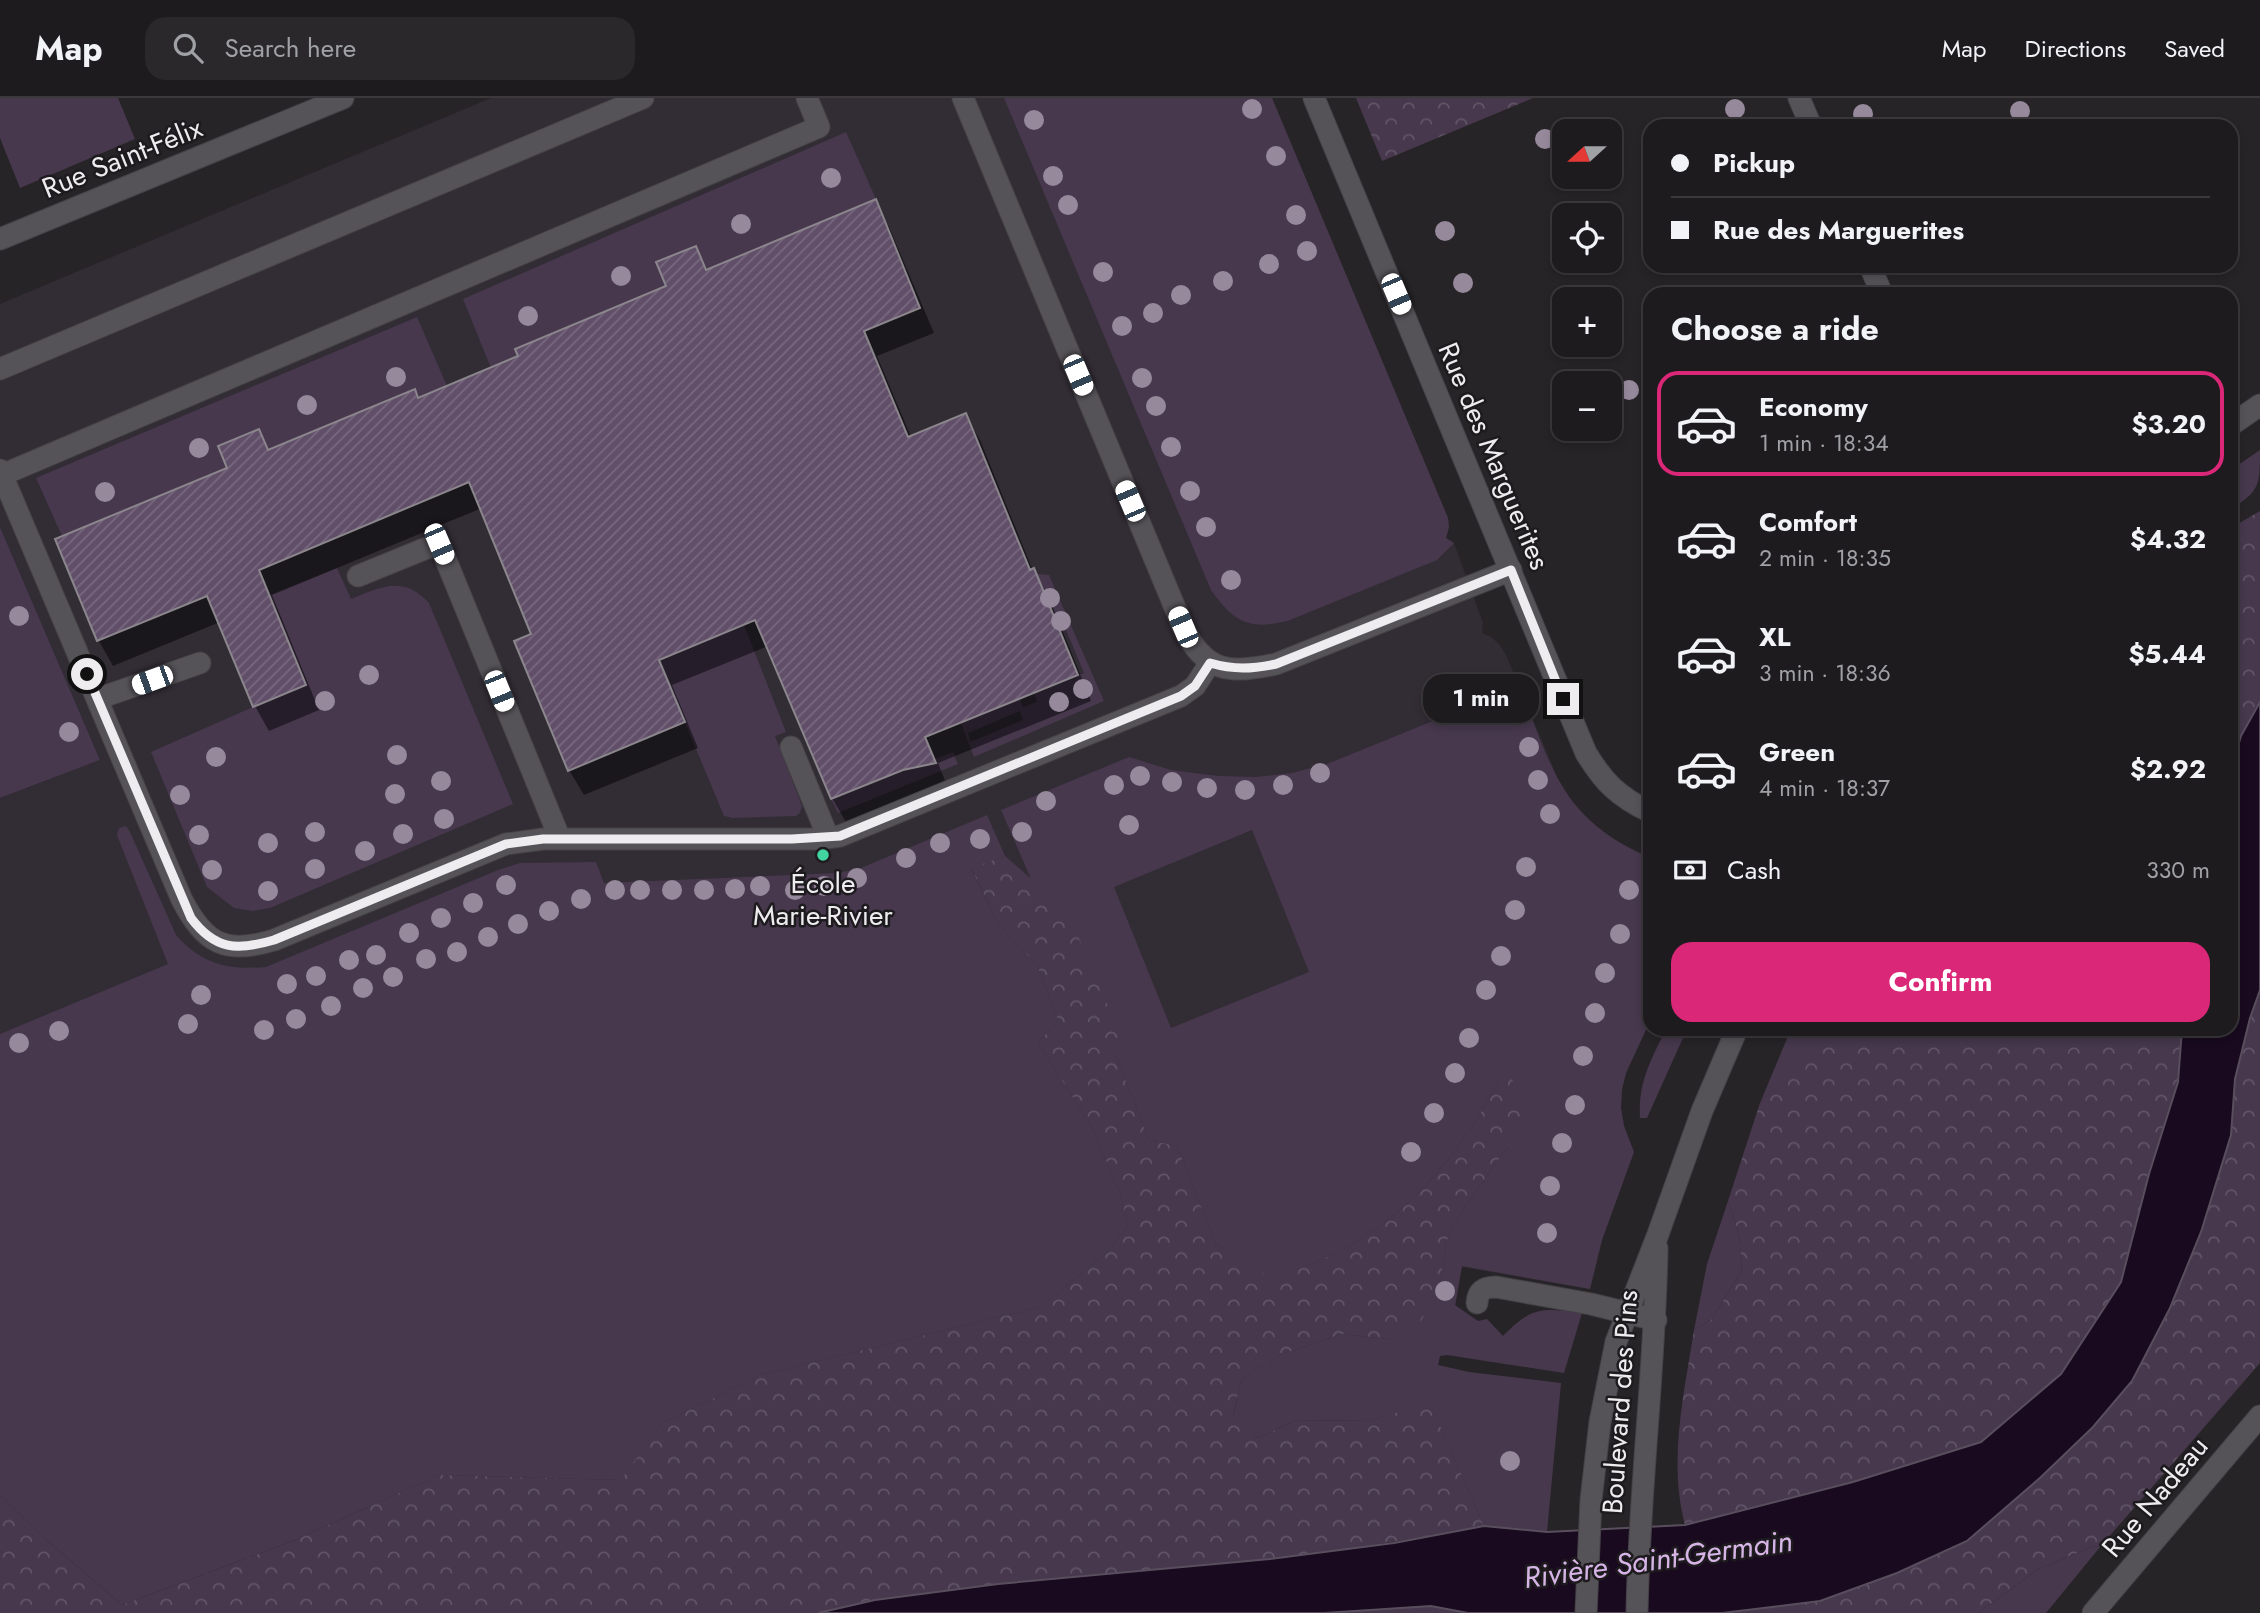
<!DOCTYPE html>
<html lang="en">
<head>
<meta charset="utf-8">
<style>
	:root { --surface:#1d1b1e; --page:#2a282b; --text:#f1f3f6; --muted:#a0a1a4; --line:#3b393c; --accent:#db2777 }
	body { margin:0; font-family:Jost,sans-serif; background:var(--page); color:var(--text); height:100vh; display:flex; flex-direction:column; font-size:26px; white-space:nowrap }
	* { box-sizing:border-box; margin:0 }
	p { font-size:23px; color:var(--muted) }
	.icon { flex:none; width:38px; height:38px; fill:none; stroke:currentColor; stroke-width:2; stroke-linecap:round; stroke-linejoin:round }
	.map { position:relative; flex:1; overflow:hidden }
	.details { position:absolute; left:1643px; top:189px; width:595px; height:749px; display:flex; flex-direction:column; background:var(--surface); border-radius:21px; box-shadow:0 4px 10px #0003,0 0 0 2px var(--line) }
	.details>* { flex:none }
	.top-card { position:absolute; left:1643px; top:21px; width:595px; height:154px; border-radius:21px; box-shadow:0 4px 10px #0003,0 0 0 2px var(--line); display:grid; align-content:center; height:154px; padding:0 28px; background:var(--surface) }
	.needle { width:46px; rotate:249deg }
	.fabs { position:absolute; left:1552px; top:21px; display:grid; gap:14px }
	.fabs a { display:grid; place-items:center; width:70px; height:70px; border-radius:14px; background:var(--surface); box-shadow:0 4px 10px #0003,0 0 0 2px var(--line); font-size:35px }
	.end { position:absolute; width:32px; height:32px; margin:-16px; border:9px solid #eeecef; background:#111; box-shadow:0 0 0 4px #111 }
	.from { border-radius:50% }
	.bubble { position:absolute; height:49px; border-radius:21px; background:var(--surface); box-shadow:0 4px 10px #0003,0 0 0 2px var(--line); font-size:23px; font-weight:700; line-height:49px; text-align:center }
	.car { position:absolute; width:21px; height:42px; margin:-21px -10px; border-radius:9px; box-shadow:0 0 5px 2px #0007; background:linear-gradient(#fff 24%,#345 0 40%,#fff 0 76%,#345 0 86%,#fff 0) }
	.top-card b { display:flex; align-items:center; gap:24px; height:66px; font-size:26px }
	.top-card b+b { border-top:2px solid var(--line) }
	.top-card i { width:18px; height:18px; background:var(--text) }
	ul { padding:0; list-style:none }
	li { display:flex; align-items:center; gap:21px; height:105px; margin:0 14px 10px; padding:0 14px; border:4px solid transparent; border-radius:21px }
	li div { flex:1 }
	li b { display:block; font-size:26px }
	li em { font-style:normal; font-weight:700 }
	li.on { border-color:var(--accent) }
	li>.icon { width:63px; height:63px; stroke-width:1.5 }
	h2 { padding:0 28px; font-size:32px; line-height:84px }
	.pay { display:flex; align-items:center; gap:18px; height:77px; padding:0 28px; font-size:26px }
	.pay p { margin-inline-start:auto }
	.cta { display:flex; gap:14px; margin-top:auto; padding:14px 28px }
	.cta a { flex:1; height:80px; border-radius:21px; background:var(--accent); color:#fff; font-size:28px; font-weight:700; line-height:80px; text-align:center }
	header { display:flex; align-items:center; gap:42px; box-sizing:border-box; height:98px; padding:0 35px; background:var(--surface); border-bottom:2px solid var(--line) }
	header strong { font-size:33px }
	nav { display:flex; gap:38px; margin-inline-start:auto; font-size:24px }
	.search { width:490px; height:63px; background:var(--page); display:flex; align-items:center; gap:18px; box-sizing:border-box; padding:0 24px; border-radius:21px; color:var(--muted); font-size:26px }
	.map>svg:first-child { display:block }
	.built { fill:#322c35 }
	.grass { fill:#47384d; fill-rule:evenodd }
	.forest { fill:url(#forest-crowns) }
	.water { fill:#190a1f; stroke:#594e5d; stroke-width:2 }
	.shadow { fill:#0007 }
	.building { fill:url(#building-hatch); stroke:#8a868c; stroke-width:2 }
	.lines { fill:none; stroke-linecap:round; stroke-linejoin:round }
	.service-casing { stroke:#454346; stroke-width:23 }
	.minor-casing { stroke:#454346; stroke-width:23 }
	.tertiary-casing { stroke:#454346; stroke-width:23 }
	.service { stroke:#565358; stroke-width:21 }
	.minor { stroke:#565358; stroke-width:21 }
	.tertiary { stroke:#565358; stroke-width:21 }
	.tree { fill:#96899c }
	.route { stroke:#eeecef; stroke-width:9 }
	.poi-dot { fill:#42d4a0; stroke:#1e1b1f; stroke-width:2.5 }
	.labels { text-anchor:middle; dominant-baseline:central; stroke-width:5; stroke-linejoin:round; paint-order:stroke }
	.street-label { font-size:28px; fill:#eeecef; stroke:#1e1b1f }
	.poi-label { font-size:28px; fill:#eeecef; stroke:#1e1b1f }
	.water-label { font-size:30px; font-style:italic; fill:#d6b5e6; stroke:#1e1b1f }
</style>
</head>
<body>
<header>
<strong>Map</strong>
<div class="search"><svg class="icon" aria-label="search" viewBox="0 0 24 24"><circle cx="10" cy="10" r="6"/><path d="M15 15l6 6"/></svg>Search here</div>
<nav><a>Map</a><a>Directions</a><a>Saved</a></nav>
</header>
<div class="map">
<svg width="2260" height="1515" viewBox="0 0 2260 1515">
	<defs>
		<pattern id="forest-crowns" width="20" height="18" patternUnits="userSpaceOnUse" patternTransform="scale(1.75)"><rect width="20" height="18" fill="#47384d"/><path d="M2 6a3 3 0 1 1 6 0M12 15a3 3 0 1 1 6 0" fill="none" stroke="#625567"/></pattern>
		<pattern id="building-hatch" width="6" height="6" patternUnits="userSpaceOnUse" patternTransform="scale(1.75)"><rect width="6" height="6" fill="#614f69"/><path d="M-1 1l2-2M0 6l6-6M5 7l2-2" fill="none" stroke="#78687f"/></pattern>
	</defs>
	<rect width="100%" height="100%" fill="#272428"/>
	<path class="built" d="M491,0H1272L1448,420L1449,429L1446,440L1454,445L1483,525L1482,535L1491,539L1499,546L1506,557L1561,688L1572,704L1600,732L1616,743L1650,760V923L1626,975L1622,991L1621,1010L1624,1028L1634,1054L1602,1142L1590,1191L1462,1169L1447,1257L1440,1258L1430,1305L44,1440L0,1397V700L100,662L0,429V206Z"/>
	<path class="grass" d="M0,0H118L135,41L20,90L0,40Z
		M1004,0H1272L1448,420L1449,429L1446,440L1454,445L1437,462L1290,522C1251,533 1234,525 1211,492Z
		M846,34L876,101L706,172L695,148L657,164L666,188L516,250L518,258L491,270L463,201Z
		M417,219L447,288L418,300L415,291L268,352L259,331L227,370L62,438L36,380Z
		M2260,352C2260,387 2260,393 2231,411V372Z
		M0,429L100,662L0,700Z
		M337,470L351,501C382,489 403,477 429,505L513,706L270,810L253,813L234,810L207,789L151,654L253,609L269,497Z
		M1037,476L1049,477L1104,603L974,659L961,625L1020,601L1023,609L1037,604L1034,595L1084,575L1066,532L1059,535ZM1020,613L1023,622L970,644L968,635Z
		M744,527L786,634L775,638L802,708L800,715L796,718L733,720L724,718L659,562Z
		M1519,588C1553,671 1560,720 1650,760V923L1626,975L1622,991L1621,1010L1624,1028L1634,1054L1602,1142L1590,1191L1462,1168L1455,1207L1478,1223L1487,1221L1503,1238C1532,1208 1542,1210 1582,1215L1564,1275L1447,1257L1440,1258L1438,1267L1469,1274L1561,1285L1547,1434L1484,1428L1430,1306L1372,1322L1294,1323L1258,1340L1233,1320L1241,1282L1277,1258L1342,1236L1390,1241L1440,1189L1446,1144L1460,1116L1508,1048L1500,981C1466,1046 1419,1106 1356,1144C1330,1160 1300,1170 1272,1182L1216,1146L1177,1048L1149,1042L1115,956L1044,792L1031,781L1001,712L1129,659L1171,672L1218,678L1256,679L1292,675L1327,666ZM1252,732L1309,874L1171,930L1114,789Z
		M953,654L958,666L838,715L831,701Z
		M987,717L1005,758L971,771L999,827L1037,867L1058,922L1038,945L1090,1026L1120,1094L1128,1129L1107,1154L1041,1209L760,1277L661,1326L622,1382L439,1377L293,1443L122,1507L44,1440L0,1397V936L168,866L117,737L119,730L126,728L130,734L176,837C203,867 228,872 266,869L498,772L520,765L596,764L604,785L838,775L861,770Z
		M1666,931H1687L1647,1020H1640C1638,984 1651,962 1666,931Z
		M1791,931H1854C1816,952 1790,974 1760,1005Z
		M1728,1103L1739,1136L1742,1172L1712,1221L1694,1232L1707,1166Z
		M2093,1448L2100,1449L2046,1515H1978L2037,1472Z"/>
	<path class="forest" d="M1356,0H1533L1382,63Z
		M2260,413V604L2241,638L2231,672V430Z
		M1005,758L1044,792L1078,838L1124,946L1115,956L1149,1042L1177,1048L1216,1146L1272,1181C1300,1170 1330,1160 1356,1144C1419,1106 1466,1046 1500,981H1512L1525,1005L1508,1048L1460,1116L1446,1144L1440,1189L1421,1223L1390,1241L1342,1236L1277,1258L1241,1282L1233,1319L1258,1340L1294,1323L1372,1322L1430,1305L1484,1428C1413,1441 1342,1453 1269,1461C1119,1477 966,1481 818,1515H0V1397L44,1440L122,1507L293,1443L439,1377L621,1382L661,1326L760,1277L1041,1209L1107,1154L1128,1129L1120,1094L1090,1026L1038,945L1058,922L1037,867L999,827L971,770Z
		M2260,892V1265L2100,1449L2093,1448L2037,1472L1978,1515H1722L1820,1503L1897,1475L1967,1443L2041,1379L2093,1329L2170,1210L2201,1134L2231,1037L2235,981L2250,920Z
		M1854,931H2182L2178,984L2149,1076L2121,1184L2061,1276L1981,1344L1853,1384L1685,1427C1668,1363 1684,1296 1694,1232L1712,1221L1742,1172L1739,1136L1728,1103L1760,1005L1790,974L1822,949Z
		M1431,1508L1468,1515H1324Z"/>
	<path class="water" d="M2260,604V892L2250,920L2235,981L2231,1037L2201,1134L2170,1210L2132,1283L2093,1329L2041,1379L1967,1443L1897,1475L1820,1503L1722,1515H1468L1431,1508L1324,1515H818L875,1502L998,1486L1270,1461L1394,1445L1484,1428L1547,1434L1685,1427L1853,1384L1981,1344L2061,1276L2121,1184L2149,1076L2178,984L2182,931H2231V672L2241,638Z"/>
	<path class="shadow" d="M875,104L889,129L934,235L877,258L911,339L965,317L980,342L1033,473L1048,497L1091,603L938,665L948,690L847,726L832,700L768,548L672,587L698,650L584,697L569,672L534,536L482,410L272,497L319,612L269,633L255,608L220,524L113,568L99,543L57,442L229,371L258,333L270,353L414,293L419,301L521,259L668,189L695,150L708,173Z"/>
	<path class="building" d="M876,101L920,210L864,233L908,339L966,315L1030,472L1034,470L1078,577L925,639L936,665L903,672L831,701L755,522L659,562L685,624L568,673L514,543L531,536L469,384L259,472L306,587L253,609L207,498L97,543L55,441L227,370L218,348L259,331L268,352L415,291L418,300L518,258L515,251L666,188L656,164L696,148L706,172Z"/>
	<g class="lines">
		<defs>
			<path id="service" d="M963,0L1183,529C1205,575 1230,576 1276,566L1511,472
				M0,271L643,0
				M0,372L182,802C205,846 226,857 274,842L506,746L543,741H819L840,738L1181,598L1195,588L1210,565
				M2,377L819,29L807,0
				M358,478L439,445L560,741
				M97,601L200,565
				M791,649L828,739
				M1477,1205C1478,1192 1484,1189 1496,1189L1591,1206L1656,1222"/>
			<path id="minor" d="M1314,0L1586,655C1604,685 1619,699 1650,714
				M1799,0L1811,28
				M0,141L343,0
				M1870,168L1882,196
				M2093,1515L2260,1318"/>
			<path id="tertiary" d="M2231,327L2260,307
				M1586,1515L1591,1402L1600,1324L1616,1244L1657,1139L1702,1013L1737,931
				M1637,1515C1639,1393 1655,1272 1657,1150"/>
		</defs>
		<use href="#service" class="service-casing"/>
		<use href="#minor" class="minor-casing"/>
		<use href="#tertiary" class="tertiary-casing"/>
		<use href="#service" class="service"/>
		<use href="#minor" class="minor"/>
		<use href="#tertiary" class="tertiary"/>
	</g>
	<g class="tree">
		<circle cx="1252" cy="11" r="10"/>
		<circle cx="1735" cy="11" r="10"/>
		<circle cx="2020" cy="13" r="10"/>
		<circle cx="1863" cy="16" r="10"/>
		<circle cx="1034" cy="22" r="10"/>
		<circle cx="1545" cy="41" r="10"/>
		<circle cx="1276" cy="58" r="10"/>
		<circle cx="1053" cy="78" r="10"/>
		<circle cx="831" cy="80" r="10"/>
		<circle cx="1068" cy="107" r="10"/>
		<circle cx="1296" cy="117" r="10"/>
		<circle cx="741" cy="126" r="10"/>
		<circle cx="1445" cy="133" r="10"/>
		<circle cx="1307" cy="153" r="10"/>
		<circle cx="1269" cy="166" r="10"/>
		<circle cx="1103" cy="174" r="10"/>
		<circle cx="621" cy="178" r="10"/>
		<circle cx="1223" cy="183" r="10"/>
		<circle cx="1463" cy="185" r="10"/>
		<circle cx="1181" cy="197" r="10"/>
		<circle cx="1153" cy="215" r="10"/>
		<circle cx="528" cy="218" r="10"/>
		<circle cx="1122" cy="228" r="10"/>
		<circle cx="396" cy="279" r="10"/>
		<circle cx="1142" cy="280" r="10"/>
		<circle cx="1629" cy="292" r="10"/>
		<circle cx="307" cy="307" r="10"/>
		<circle cx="1156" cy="308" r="10"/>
		<circle cx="1171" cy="349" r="10"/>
		<circle cx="199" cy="350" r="10"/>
		<circle cx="1190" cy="393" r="10"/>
		<circle cx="105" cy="394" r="10"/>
		<circle cx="1206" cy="429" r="10"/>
		<circle cx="1231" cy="482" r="10"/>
		<circle cx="1050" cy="500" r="10"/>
		<circle cx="19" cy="518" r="10"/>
		<circle cx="1061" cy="523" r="10"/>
		<circle cx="369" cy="577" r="10"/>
		<circle cx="1083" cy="591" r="10"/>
		<circle cx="325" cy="603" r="10"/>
		<circle cx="1059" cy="604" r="10"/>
		<circle cx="1513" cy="606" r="10"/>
		<circle cx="69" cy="634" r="10"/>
		<circle cx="1529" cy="649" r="10"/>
		<circle cx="397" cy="657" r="10"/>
		<circle cx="216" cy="659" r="10"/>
		<circle cx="1320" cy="675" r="10"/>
		<circle cx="1140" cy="678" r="10"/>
		<circle cx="1538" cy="682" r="10"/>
		<circle cx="441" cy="683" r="10"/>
		<circle cx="1172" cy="684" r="10"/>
		<circle cx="1114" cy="687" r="10"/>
		<circle cx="1283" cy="687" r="10"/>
		<circle cx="1207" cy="690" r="10"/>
		<circle cx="1245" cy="692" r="10"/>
		<circle cx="395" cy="696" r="10"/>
		<circle cx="180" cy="697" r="10"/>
		<circle cx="1046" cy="703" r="10"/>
		<circle cx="1550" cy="716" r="10"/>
		<circle cx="444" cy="721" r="10"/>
		<circle cx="1129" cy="727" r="10"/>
		<circle cx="315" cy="734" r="10"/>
		<circle cx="1022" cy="734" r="10"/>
		<circle cx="403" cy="736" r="10"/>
		<circle cx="199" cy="737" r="10"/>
		<circle cx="980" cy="741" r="10"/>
		<circle cx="268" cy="745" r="10"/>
		<circle cx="940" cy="745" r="10"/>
		<circle cx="365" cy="753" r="10"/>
		<circle cx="906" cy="760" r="10"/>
		<circle cx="1526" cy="769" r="10"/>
		<circle cx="315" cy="771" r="10"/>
		<circle cx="212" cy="772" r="10"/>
		<circle cx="857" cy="780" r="10"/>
		<circle cx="506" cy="787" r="10"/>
		<circle cx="760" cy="788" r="10"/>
		<circle cx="824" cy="788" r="10"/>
		<circle cx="735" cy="791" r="10"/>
		<circle cx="615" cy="792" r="10"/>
		<circle cx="640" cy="792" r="10"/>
		<circle cx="672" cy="792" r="10"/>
		<circle cx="704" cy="792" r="10"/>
		<circle cx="795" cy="792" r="10"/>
		<circle cx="1629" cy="792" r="10"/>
		<circle cx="268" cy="793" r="10"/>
		<circle cx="581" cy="801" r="10"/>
		<circle cx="473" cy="805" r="10"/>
		<circle cx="1515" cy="812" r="10"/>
		<circle cx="549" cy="813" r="10"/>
		<circle cx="441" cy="820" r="10"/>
		<circle cx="518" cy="826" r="10"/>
		<circle cx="409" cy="835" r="10"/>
		<circle cx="1620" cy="836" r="10"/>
		<circle cx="488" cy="839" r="10"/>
		<circle cx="457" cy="854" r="10"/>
		<circle cx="376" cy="857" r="10"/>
		<circle cx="1501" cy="858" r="10"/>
		<circle cx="426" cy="861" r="10"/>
		<circle cx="349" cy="862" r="10"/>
		<circle cx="1605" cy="875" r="10"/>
		<circle cx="316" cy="878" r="10"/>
		<circle cx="393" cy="879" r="10"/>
		<circle cx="287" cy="886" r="10"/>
		<circle cx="363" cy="890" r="10"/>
		<circle cx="1486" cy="892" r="10"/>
		<circle cx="201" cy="897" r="10"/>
		<circle cx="331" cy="908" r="10"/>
		<circle cx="1595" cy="915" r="10"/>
		<circle cx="296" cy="921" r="10"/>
		<circle cx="188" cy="926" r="10"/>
		<circle cx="264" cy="932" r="10"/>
		<circle cx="59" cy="933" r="10"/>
		<circle cx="1469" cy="940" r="10"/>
		<circle cx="19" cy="945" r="10"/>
		<circle cx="1583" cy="958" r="10"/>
		<circle cx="1455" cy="975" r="10"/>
		<circle cx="1575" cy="1007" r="10"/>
		<circle cx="1434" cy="1015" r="10"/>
		<circle cx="1562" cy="1045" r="10"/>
		<circle cx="1411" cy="1054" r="10"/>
		<circle cx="1550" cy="1088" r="10"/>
		<circle cx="1547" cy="1135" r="10"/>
		<circle cx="1445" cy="1193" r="10"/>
		<circle cx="1510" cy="1363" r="10"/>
	</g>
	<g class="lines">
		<path class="route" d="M87,576L191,820C215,852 237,853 274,842L506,746L543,741H792L840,738L1181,598L1195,588L1210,565C1234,572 1252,571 1276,566L1511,472L1563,601"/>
	</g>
	<circle class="poi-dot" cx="823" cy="757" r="7"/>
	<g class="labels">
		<g class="street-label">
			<text transform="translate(122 60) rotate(-22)">Rue Saint-Félix</text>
			<text transform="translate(1494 358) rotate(67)">Rue des Marguerites</text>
			<text transform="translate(1620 1304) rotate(-86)">Boulevard des Pins</text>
			<text transform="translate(2155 1399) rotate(-50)">Rue Nadeau</text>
		</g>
		<g class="poi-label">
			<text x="823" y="785">École<tspan x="823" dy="32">Marie-Rivier</tspan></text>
		</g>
		<g class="water-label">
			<text transform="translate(1658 1461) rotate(-8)">Rivière Saint-Germain</text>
		</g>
	</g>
</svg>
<div class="fabs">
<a><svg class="needle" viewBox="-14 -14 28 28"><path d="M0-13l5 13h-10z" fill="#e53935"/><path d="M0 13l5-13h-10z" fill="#a0a1a4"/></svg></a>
<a><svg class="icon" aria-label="locate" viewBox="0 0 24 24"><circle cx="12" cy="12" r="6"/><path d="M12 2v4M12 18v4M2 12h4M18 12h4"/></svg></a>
<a>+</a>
<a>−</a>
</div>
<i class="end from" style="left:87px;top:576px"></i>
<i class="end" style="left:1563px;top:601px"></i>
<div class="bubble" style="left:1423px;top:576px;width:116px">1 min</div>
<i class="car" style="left:1396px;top:196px;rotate:157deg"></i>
<i class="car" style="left:1078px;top:277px;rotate:157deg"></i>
<i class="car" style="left:1130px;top:403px;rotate:337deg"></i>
<i class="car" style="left:439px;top:446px;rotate:157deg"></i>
<i class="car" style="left:1183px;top:529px;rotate:337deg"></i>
<i class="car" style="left:152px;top:582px;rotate:250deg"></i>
<i class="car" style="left:499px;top:593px;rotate:158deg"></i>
<div class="top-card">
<b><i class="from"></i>Pickup</b>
<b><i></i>Rue des Marguerites</b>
</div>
<section class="details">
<h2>Choose a ride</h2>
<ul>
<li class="on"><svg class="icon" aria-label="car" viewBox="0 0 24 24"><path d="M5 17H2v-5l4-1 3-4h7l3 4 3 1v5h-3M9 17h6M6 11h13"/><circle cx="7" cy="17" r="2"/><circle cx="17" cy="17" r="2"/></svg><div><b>Economy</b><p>1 min · 18:34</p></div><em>$3.20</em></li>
<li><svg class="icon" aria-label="car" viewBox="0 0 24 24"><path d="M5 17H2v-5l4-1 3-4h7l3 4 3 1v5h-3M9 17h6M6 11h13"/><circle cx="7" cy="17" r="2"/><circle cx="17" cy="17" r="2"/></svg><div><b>Comfort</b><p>2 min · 18:35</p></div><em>$4.32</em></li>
<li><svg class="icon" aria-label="car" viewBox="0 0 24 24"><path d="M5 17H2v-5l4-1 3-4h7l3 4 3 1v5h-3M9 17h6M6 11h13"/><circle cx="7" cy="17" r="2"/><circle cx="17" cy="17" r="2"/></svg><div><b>XL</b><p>3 min · 18:36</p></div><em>$5.44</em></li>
<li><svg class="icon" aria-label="car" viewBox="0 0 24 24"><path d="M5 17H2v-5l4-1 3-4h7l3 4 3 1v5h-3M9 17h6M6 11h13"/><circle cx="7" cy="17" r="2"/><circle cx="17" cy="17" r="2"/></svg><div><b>Green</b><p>4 min · 18:37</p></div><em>$2.92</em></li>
</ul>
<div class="pay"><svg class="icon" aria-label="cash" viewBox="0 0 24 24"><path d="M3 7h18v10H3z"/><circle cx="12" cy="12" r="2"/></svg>Cash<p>330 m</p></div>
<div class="cta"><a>Confirm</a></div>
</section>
</div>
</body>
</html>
